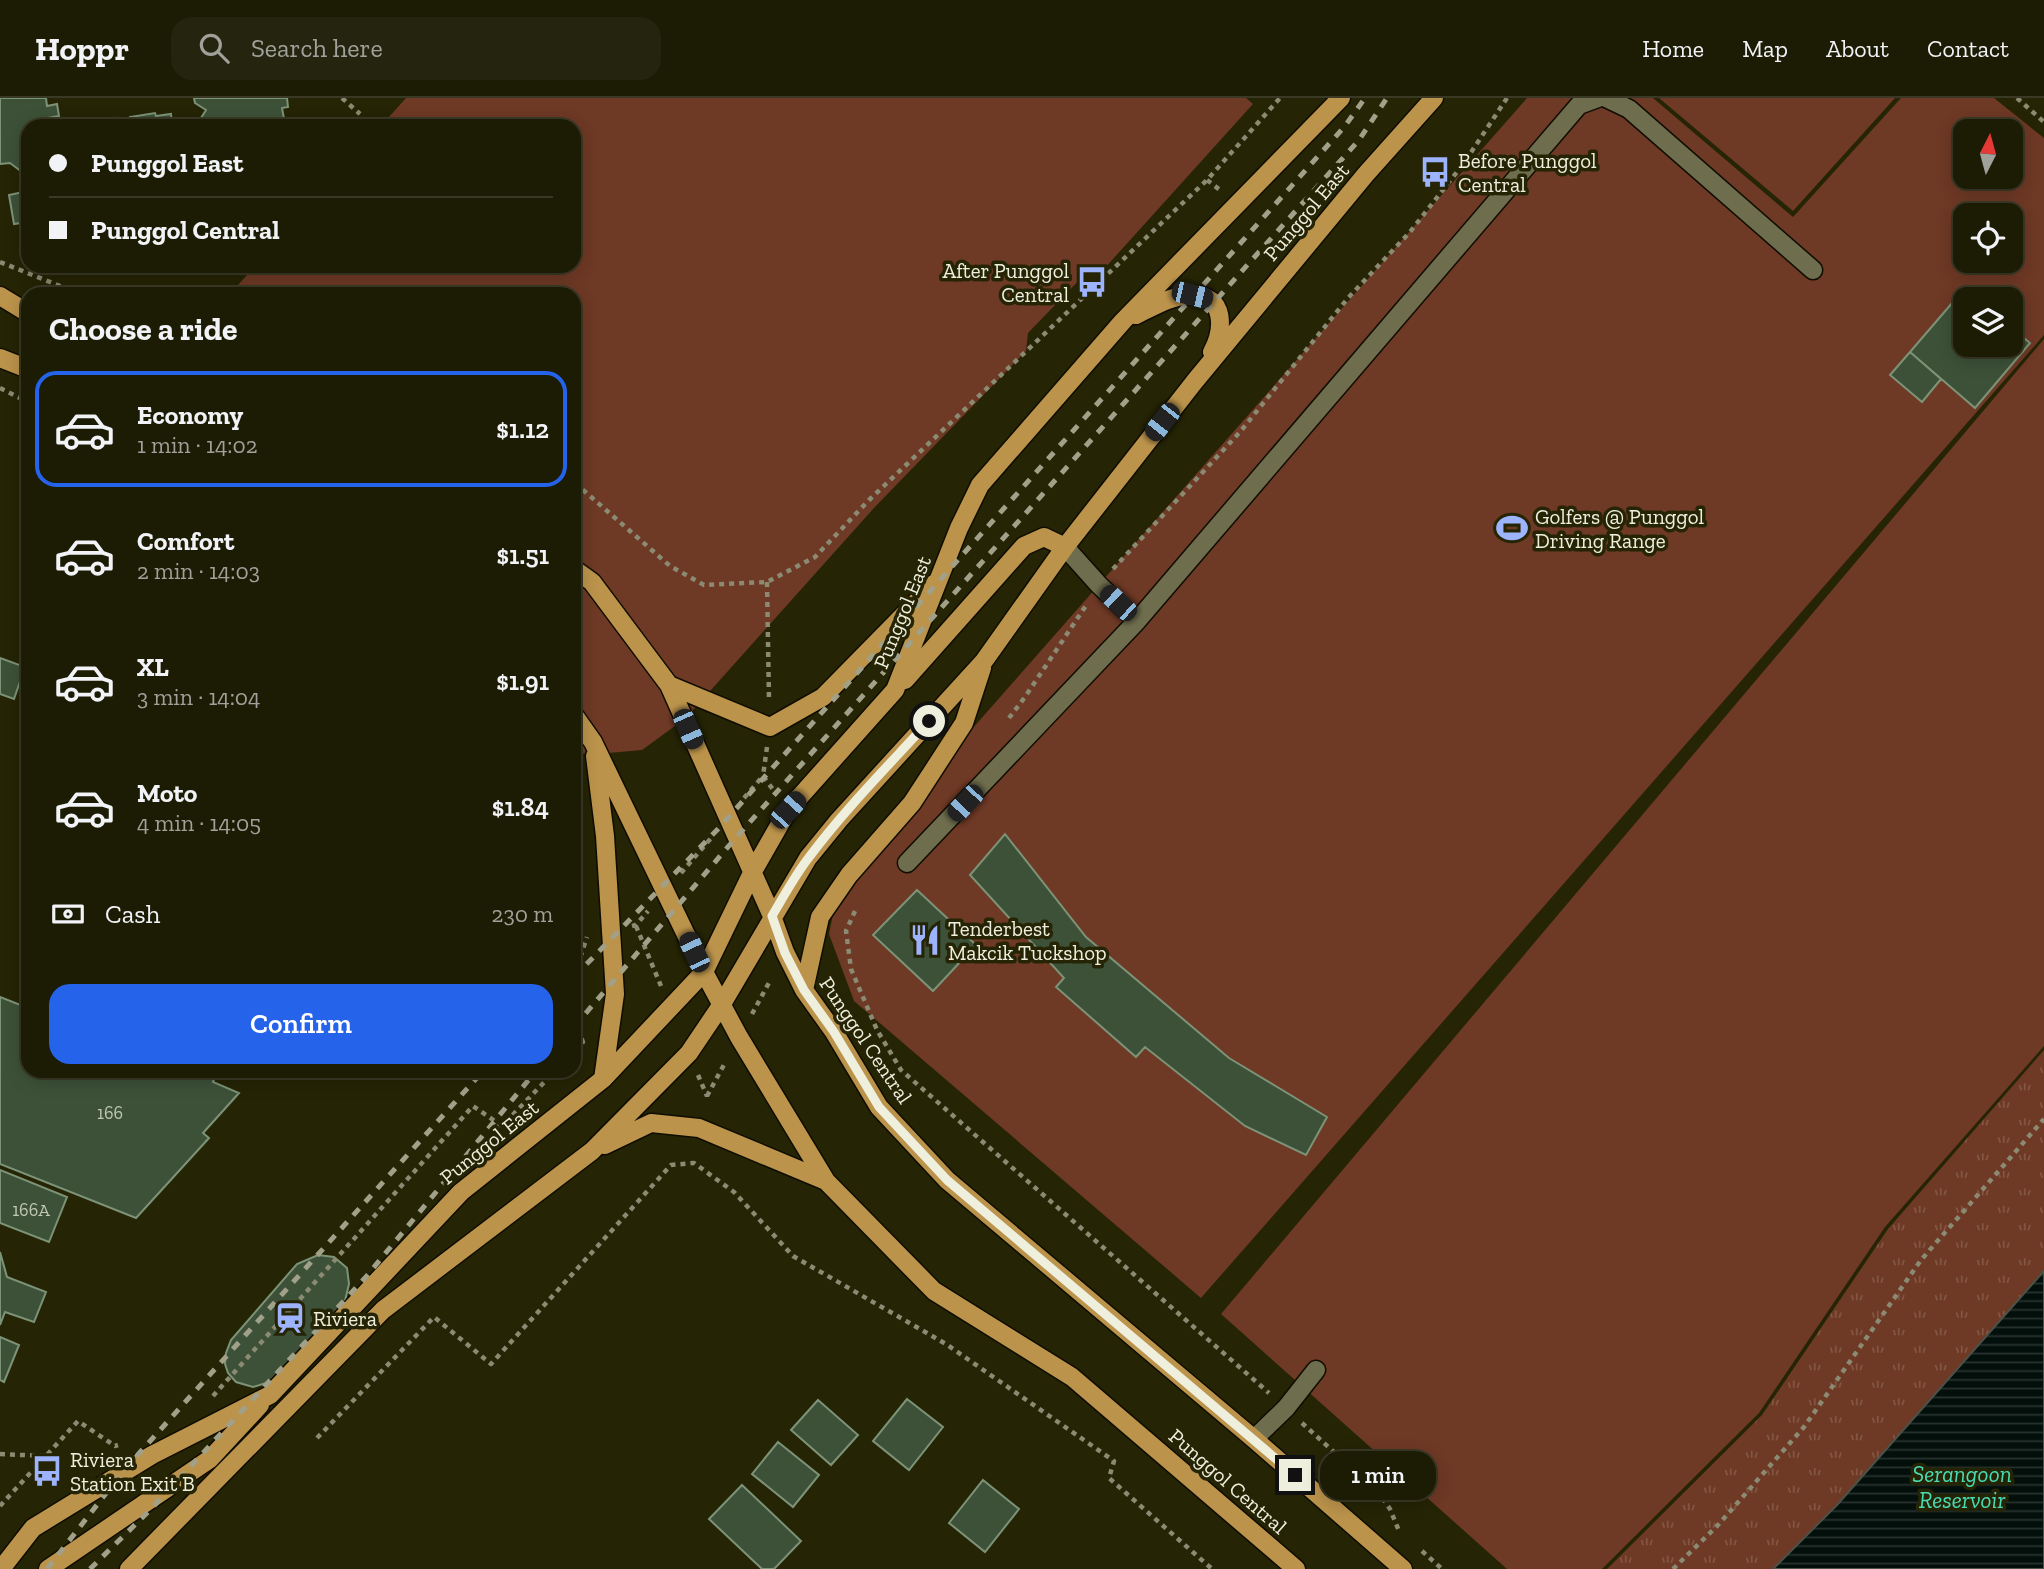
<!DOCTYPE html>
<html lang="en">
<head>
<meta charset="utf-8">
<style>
	:root { --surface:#1c1b04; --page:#25240e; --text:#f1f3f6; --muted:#a0a19a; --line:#3a3926; --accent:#2563eb }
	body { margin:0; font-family:"Zilla Slab",serif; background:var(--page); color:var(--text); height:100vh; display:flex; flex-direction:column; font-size:26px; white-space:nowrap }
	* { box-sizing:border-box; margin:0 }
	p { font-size:23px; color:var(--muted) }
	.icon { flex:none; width:38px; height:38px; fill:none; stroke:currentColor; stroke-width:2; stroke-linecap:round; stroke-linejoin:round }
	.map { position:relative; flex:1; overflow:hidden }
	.side { position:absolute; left:21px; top:189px; width:560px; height:791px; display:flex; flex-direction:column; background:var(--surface); border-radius:21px; box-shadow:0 4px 18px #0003,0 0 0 2px var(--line) }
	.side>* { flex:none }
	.hud { position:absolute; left:21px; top:21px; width:560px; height:154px; border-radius:21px; box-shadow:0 4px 18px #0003,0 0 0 2px var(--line); display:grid; align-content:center; height:154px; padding:0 28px; background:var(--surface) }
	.needle { width:46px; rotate:6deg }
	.controls { position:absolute; left:1953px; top:21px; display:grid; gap:14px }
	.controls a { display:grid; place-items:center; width:70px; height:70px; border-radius:14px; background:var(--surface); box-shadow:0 4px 18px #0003,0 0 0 2px var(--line); font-size:35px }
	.end { position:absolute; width:32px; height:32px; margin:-16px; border:9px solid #efefdd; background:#111; box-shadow:0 0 0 4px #111 }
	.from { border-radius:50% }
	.bubble { position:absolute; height:49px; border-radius:21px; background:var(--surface); box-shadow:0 4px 18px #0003,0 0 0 2px var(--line); font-size:23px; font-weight:600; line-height:49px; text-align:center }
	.car { position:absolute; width:21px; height:42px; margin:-21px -10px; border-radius:9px; box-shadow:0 0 5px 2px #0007; background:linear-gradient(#222 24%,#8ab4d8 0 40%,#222 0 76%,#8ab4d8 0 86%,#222 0) }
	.hud b { display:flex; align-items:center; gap:24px; height:66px; font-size:26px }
	.hud b+b { border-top:2px solid var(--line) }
	.hud i { width:18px; height:18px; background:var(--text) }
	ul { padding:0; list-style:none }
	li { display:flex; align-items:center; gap:21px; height:116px; margin:0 14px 10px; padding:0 14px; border:4px solid transparent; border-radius:21px }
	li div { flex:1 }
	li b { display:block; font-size:26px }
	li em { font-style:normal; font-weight:600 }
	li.current { border-color:var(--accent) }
	li>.icon { width:63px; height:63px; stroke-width:1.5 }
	h2 { padding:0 28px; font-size:32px; line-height:84px }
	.pay { display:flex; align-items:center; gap:18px; height:77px; padding:0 28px; font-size:26px }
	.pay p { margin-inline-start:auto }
	.cta { display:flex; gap:14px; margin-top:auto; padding:14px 28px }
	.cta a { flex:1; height:80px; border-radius:21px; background:var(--accent); color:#fff; font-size:28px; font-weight:600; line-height:80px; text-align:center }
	header { display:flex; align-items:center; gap:42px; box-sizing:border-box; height:98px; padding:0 35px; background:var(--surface); border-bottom:2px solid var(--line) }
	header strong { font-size:33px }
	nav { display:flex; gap:38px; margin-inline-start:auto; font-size:24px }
	.search { width:490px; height:63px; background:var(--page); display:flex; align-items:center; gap:18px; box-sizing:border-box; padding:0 24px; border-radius:21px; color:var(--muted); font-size:26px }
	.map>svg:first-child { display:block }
	.green { fill:#6e3925; fill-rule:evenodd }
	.park { fill:url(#park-tufts) }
	.water { fill:url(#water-rules); stroke:#4a524a; stroke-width:2 }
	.building { fill:#3d5138; stroke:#7d9377; stroke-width:2 }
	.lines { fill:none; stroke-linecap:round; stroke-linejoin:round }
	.minor-casing { stroke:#0f0d00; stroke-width:21 }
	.major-casing { stroke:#0f0d00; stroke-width:21 }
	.path { stroke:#8b8a72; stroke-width:4.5; stroke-dasharray:5 5; stroke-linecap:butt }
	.minor { stroke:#6e6d4d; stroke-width:18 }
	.major { stroke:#bb934b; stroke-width:18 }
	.rail { stroke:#a1a089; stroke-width:5; stroke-dasharray:9 9; stroke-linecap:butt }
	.route { stroke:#efefdd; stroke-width:9 }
	.labels { text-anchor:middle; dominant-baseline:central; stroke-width:7; stroke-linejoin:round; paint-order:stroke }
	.number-label { font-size:18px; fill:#c2c8b4 }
	.poi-label { font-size:21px; fill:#efefdd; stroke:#252405; text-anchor:start }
	.street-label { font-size:21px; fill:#efefdd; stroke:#252405 }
	.water-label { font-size:23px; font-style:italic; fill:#48dcb6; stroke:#252405 }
</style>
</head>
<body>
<header>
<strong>Hoppr</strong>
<div class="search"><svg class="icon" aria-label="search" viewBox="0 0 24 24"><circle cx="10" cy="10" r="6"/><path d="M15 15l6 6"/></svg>Search here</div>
<nav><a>Home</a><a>Map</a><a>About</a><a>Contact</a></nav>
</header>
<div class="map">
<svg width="2044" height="1471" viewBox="0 0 2044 1471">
	<defs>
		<pattern id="park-tufts" width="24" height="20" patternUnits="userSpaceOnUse" patternTransform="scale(1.75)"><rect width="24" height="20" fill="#6e3925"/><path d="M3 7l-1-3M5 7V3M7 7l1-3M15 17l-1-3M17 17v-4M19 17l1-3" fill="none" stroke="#835644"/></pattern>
		<pattern id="water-rules" width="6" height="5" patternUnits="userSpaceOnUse" patternTransform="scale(1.75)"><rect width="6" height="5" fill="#030f0b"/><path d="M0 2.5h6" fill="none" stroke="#28322e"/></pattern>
	</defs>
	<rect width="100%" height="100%" fill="#252405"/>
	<path class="green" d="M406,0H1246L1253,6L1104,171L1087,174L1028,235L1026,253L874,410L686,620L642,652L587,657L574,651V196H230L255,168H574V28H381Z
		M1527,0H1653L1793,119L1901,0H1994L2044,40V237L1201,1200L854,903L829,836L840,781ZM1965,33H2011V79H1965ZM1965,117H2011V163H1965ZM1965,201H2011V247H1965Z
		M1659,0H1895L1793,113Z
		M2044,241V948L1885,1129L1759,1315L1602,1471H1507L1221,1216Z"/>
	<path class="park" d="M2044,952V1173L1837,1407L1773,1471H1607L1762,1317L1888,1131Z"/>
	<path class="water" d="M2044,1173V1471H1773L1837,1407Z"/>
	<path class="building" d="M0,0H46L47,8L57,6L59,18L47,20V28H28V88L26,77L10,65L0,66Z
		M194,0H287L288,9L282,10L285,26L196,28L206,12L195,5Z
		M155,15L156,18L171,16L172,28H132L130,19Z
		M117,20L118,28H87H90V24Z
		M28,93V124L14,126L9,97Z
		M1965,190L1978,201H1965V247H2011V229L2030,245L1975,310L1910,254Z
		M1910,254L1941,281L1922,304L1890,277Z
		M0,560L25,569L14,601L0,596Z
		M1005,736L1086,839L1229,960L1327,1019L1306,1057L1245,1028L1145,949L1136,959L1056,889L1064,880L970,777Z
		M917,792L976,847L933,893L873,837Z
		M0,899L28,910V973H217L213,984L239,995L203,1035L209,1040L136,1120L0,1066Z
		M0,1072L67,1099L49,1144L0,1125Z
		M0,1154L7,1179L46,1194L34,1224L5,1214L0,1227Z
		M318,1157L334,1159L347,1170L349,1186L344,1207L278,1279L266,1285L253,1289L236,1284L228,1275L225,1266L226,1255L231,1242L297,1166Z
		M0,1239L19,1247L4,1284L0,1282Z
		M907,1301L943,1329L909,1372L873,1343Z
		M818,1302L858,1337L831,1367L791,1332Z
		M778,1344L819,1377L793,1409L752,1376Z
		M983,1382L1019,1411L985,1454L949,1425Z
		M742,1387L801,1443L774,1471H762L709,1421Z"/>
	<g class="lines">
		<defs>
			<path id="minor" d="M1606,0L1629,11L1813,172
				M1065,449L1099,487L1137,523
				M907,765L1137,523L1579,7L1598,0
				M1254,1341L1286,1310L1316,1272"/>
			<path id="major" d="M0,198L28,215
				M1136,217C1153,209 1172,197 1192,197C1226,197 1224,232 1212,254
				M0,260L28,271
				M574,471L592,484L669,587L772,818L785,854L804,892L834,934L879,1009L947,1082L1254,1341L1403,1471
				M905,582L1024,448L1044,439L1065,449
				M669,587L770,629L823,599L935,485
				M574,617L593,644L704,874L739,939L826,1083L934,1193L1072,1279L1296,1471
				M595,658L605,738L615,896L603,981
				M804,892L820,819L849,777L912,705L964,625L982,570
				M605,1047L651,1025L699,1030L826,1083
				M1,1471L33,1430L152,1357L270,1297L461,1094L603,981L704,874L752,775L788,712L895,592L959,430L980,387L1123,223L1341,0
				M48,1471L210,1361L260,1307
				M129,1471L383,1212L592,1053L689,955L722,906L808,760L839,722L984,563L1065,449L1195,283L1366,76L1434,0"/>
		</defs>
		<use href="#minor" class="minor-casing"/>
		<use href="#major" class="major-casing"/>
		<path class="path" d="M342,0L360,16
			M2017,0L2044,24
			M1207,82L1220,92
			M0,164L80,196
			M0,290L28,304
			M574,387L582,391L670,468L704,487L767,484L815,459L869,402L1207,82L1280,0
			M1113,471L1240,334L1348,200L1410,134L1464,65L1507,0
			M767,484L769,602
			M1009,620L1025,599L1087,506
			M767,649L763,678L774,693
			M744,700L763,678
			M681,775L712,739
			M855,813L846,833L851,871L877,932L901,972L1269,1295
			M632,828L636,827L648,813
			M636,828L661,888
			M574,878L587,839
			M752,916L771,881
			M574,922L583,944L574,954
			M698,977L707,998
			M707,998L726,963
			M213,1298L473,1008L502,1028L555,973
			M1302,1325L1379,1395L1390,1411L1399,1433
			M317,1340L434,1219L491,1266L671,1067L694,1065L734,1094L793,1158L946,1246L1114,1363L1109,1380L1212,1471
			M0,1356L45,1358
			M0,1408L78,1323L115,1348L118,1347
			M1422,1453L1442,1471
			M1673,1471L1718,1427L1804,1329L1921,1162L2044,1021"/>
		<use href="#minor" class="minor"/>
		<use href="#major" class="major"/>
		<path class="rail" d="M574,879L718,731L1345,28L1365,0
			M574,929L733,743L1359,42L1387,0
			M47,1471L125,1371L483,973
			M90,1471L151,1411L365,1180L536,973"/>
	</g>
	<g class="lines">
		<path class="route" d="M929,623C889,667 846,710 810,758C795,777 784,798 772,818L785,855L804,892L834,934L879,1009L947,1082L1295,1377"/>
	</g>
	<defs>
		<symbol id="bus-bare" viewBox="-9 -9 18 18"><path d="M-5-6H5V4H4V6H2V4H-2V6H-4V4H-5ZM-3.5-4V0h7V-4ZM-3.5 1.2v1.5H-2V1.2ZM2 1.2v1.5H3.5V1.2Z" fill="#9db4fd" stroke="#252405" stroke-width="2.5" paint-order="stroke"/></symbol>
		<symbol id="stadium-bare" viewBox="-9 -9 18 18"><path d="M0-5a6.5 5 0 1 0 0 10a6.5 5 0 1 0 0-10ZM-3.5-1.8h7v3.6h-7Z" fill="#9db4fd" stroke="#252405" stroke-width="2.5" paint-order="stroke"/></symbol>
		<symbol id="restaurant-bare" viewBox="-9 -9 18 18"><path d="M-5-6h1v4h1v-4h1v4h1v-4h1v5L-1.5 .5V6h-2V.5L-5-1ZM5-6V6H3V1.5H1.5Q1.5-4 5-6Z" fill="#9db4fd" stroke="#252405" stroke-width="2.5" paint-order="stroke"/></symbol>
		<symbol id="station-bare" viewBox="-9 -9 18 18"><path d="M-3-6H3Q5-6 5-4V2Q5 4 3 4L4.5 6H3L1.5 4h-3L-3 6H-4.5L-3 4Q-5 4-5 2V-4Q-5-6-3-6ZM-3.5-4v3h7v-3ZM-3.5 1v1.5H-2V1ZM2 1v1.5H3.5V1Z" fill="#9db4fd" stroke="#252405" stroke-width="2.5" paint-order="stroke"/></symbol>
	</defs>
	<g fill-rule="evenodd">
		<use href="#bus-bare" x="1413" y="52" width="44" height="44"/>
		<use href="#bus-bare" x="1070" y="162" width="44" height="44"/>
		<use href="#stadium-bare" x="1490" y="408" width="44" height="44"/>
		<use href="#restaurant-bare" x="903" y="820" width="44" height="44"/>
		<use href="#station-bare" x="268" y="1198" width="44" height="44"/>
		<use href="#bus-bare" x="25" y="1351" width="44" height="44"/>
	</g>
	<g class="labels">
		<g class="number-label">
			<text x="110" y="1015">166</text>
			<text x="31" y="1112">166A</text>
		</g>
		<g class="poi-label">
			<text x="1458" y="62">Before Punggol<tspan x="1458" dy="24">Central</tspan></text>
			<text x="1069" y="172" text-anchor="end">After Punggol<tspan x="1069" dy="24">Central</tspan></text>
			<text x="1535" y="418">Golfers @ Punggol<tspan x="1535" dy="24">Driving Range</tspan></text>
			<text x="948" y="830">Tenderbest<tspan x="948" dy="24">Makcik Tuckshop</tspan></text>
			<text x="313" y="1220">Riviera</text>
			<text x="70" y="1361">Riviera<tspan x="70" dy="24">Station Exit B</tspan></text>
		</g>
		<g class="street-label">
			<text transform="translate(1306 114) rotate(-50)">Punggol East</text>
			<text transform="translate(902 514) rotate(-68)">Punggol East</text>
			<text transform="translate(866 942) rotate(56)">Punggol Central</text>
			<text transform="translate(489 1044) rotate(-39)">Punggol East</text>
			<text transform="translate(1228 1383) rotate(41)">Punggol Central</text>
		</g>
		<g class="water-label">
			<text x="1962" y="1376">Serangoon<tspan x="1962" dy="26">Reservoir</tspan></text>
		</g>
	</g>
</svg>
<div class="controls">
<a><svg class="needle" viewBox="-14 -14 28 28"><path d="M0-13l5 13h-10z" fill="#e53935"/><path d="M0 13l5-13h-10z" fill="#a0a19a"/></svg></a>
<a><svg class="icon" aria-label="locate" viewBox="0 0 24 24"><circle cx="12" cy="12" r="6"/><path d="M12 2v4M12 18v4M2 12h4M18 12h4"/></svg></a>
<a><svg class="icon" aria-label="layers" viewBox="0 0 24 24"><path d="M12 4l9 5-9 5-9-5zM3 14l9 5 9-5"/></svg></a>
</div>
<i class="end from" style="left:929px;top:623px"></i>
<i class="end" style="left:1295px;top:1377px"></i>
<div class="bubble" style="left:1320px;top:1353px;width:116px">1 min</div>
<i class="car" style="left:1192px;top:197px;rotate:103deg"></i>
<i class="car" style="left:1162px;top:324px;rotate:218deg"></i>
<i class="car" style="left:1118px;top:505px;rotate:313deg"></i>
<i class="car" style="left:688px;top:631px;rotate:156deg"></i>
<i class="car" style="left:965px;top:705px;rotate:223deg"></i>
<i class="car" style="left:788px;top:712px;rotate:42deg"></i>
<i class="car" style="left:694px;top:854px;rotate:335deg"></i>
<div class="hud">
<b><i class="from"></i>Punggol East</b>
<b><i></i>Punggol Central</b>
</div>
<section class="side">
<h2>Choose a ride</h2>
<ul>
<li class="current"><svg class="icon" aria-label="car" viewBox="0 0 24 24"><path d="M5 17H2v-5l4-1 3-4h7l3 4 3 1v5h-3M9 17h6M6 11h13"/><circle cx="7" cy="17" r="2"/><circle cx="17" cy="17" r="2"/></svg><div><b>Economy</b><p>1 min · 14:02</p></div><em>$1.12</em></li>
<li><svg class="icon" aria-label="car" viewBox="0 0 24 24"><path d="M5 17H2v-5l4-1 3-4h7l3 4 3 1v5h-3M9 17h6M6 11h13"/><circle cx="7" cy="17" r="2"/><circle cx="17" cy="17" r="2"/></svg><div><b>Comfort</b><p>2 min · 14:03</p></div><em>$1.51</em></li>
<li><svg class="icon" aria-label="car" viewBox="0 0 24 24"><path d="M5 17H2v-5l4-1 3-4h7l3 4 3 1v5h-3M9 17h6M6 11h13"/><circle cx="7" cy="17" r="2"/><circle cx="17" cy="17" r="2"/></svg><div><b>XL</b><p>3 min · 14:04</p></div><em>$1.91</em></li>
<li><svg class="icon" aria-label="car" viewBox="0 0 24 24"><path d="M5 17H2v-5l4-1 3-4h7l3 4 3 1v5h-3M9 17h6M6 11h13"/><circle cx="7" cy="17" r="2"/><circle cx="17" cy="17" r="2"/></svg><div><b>Moto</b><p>4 min · 14:05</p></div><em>$1.84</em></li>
</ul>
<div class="pay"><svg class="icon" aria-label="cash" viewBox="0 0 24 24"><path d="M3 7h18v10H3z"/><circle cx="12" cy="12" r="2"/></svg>Cash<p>230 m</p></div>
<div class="cta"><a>Confirm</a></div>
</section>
</div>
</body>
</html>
